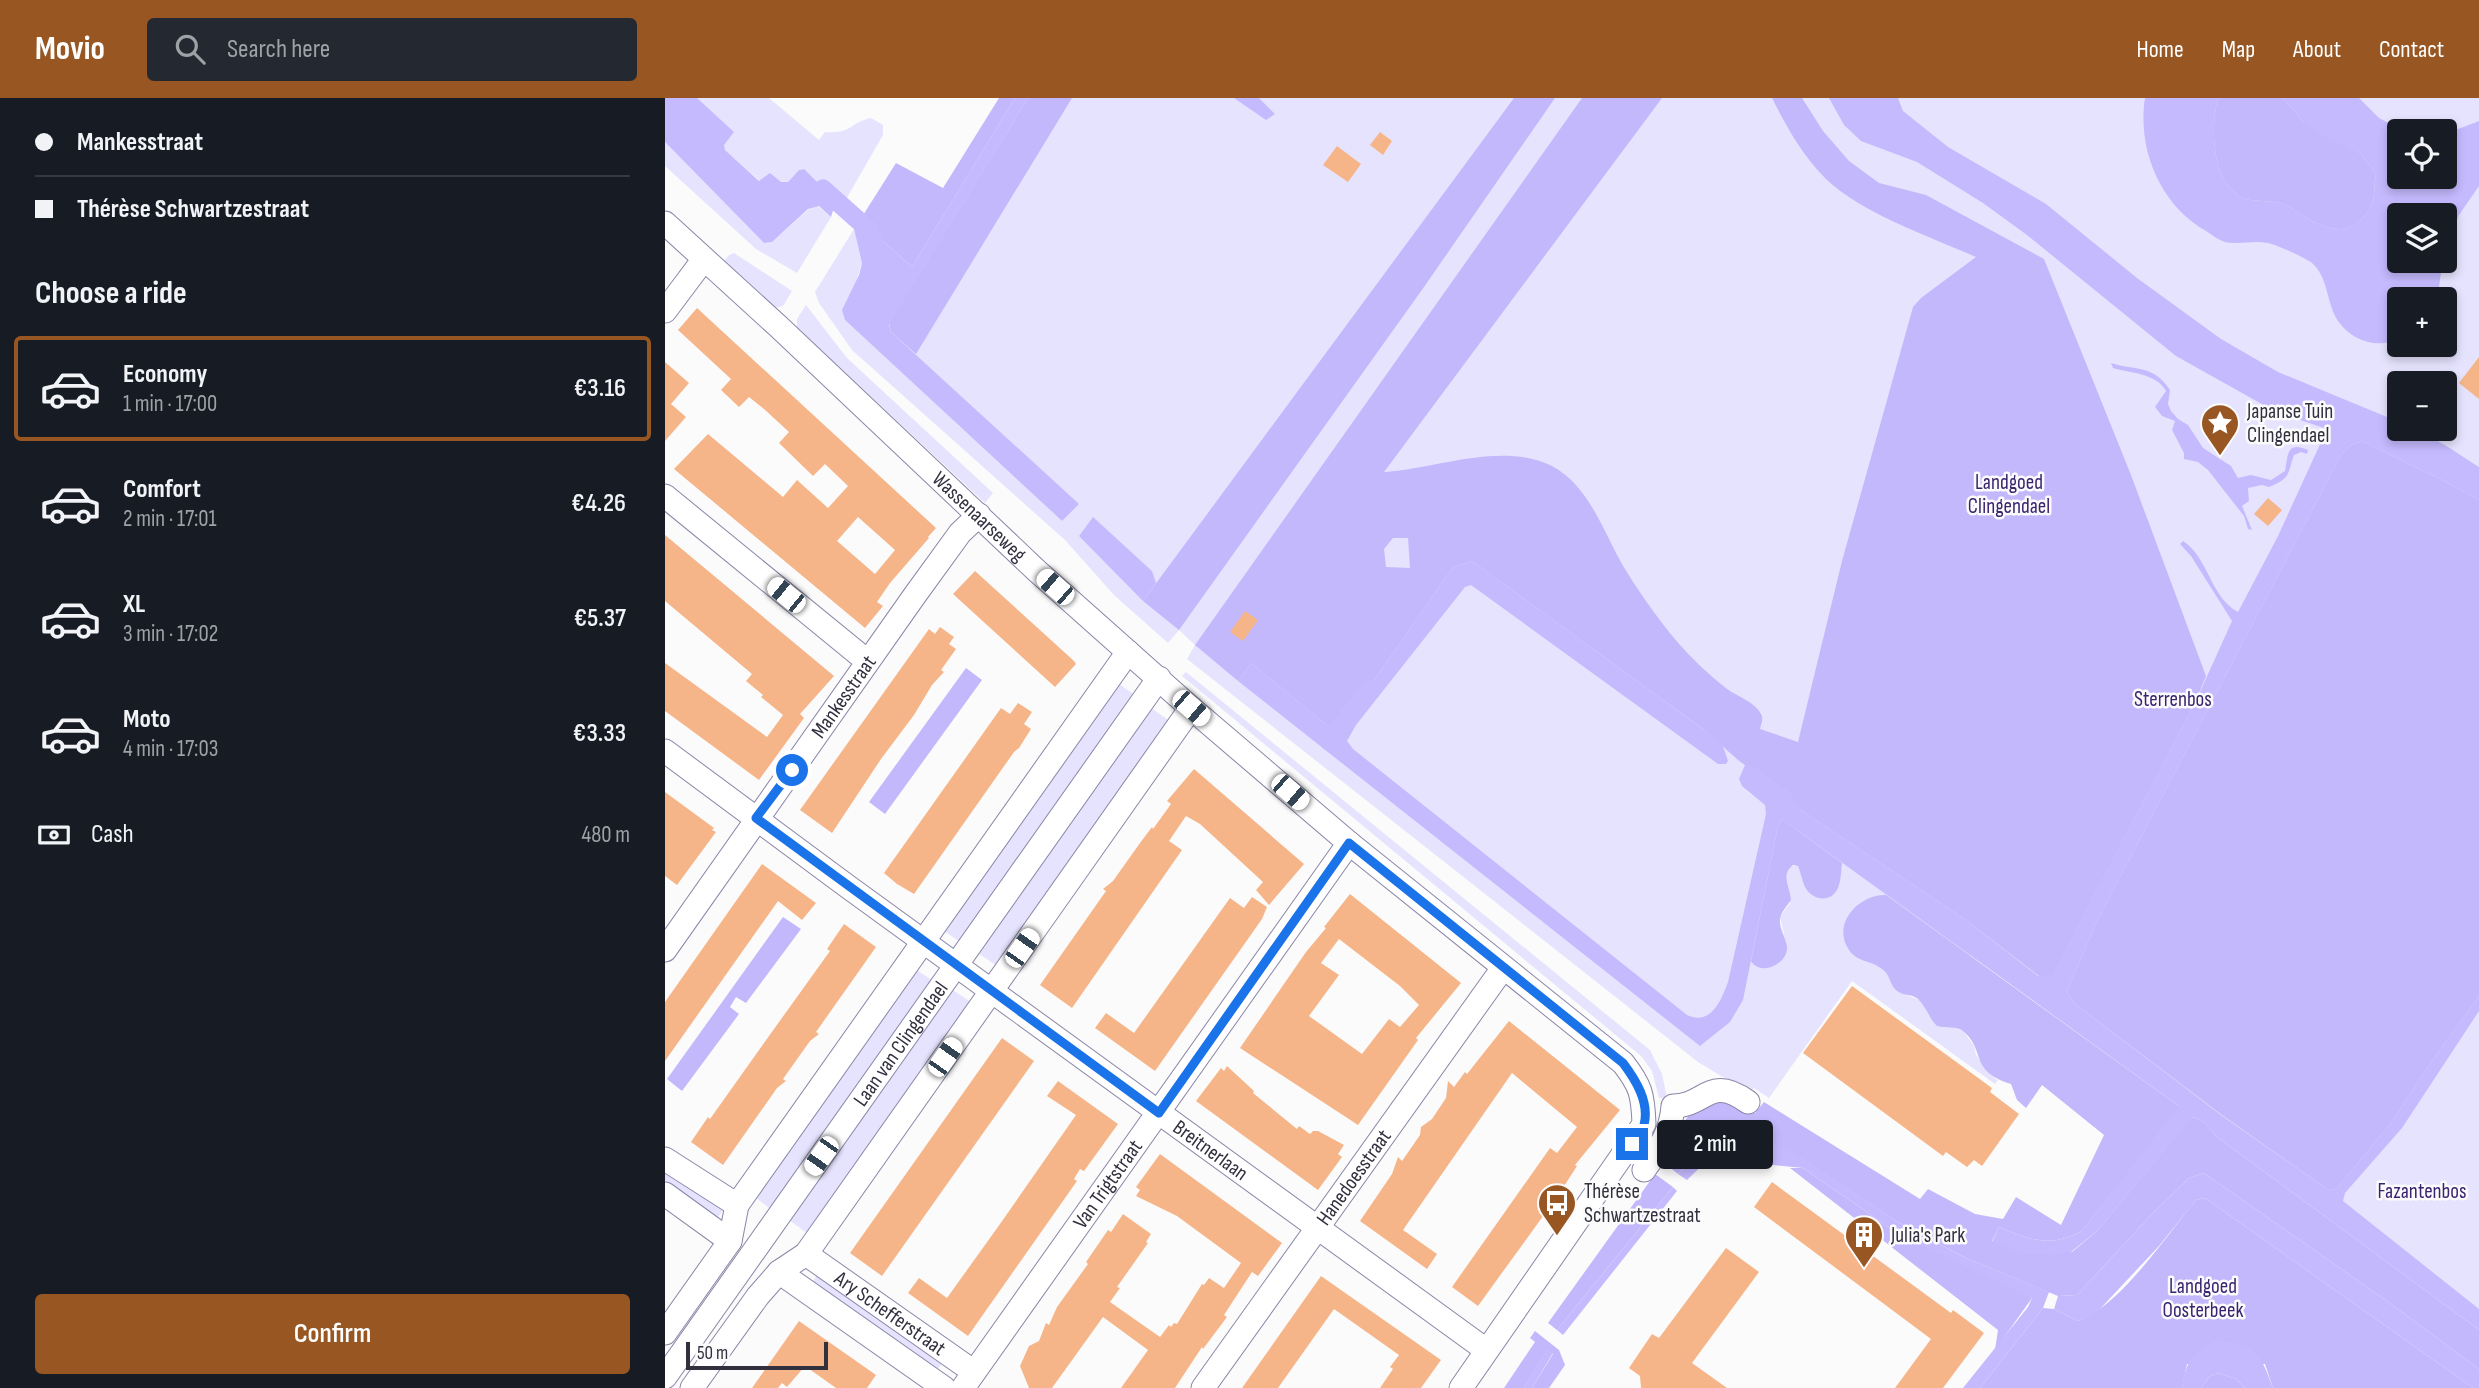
<!DOCTYPE html>
<html lang="en">
<head>
<meta charset="utf-8">
<style>
	:root { --surface:#171b24; --page:#242831; --text:#f1f3f6; --muted:#9ea1a6; --line:#363941; --accent:#975622 }
	body { margin:0; font-family:"Sofia Sans Condensed",sans-serif; background:var(--page); color:var(--text); height:100vh; display:flex; flex-direction:column; font-size:26px; white-space:nowrap }
	* { box-sizing:border-box; margin:0 }
	p { font-size:23px; color:var(--muted) }
	.icon { flex:none; width:38px; height:38px; fill:none; stroke:currentColor; stroke-width:2; stroke-linecap:round; stroke-linejoin:round }
	.map { position:relative; flex:1; overflow:hidden }
	.drawer { display:flex; flex-direction:column; background:var(--surface); width:665px }
	.drawer>* { flex:none }
	.hud { display:grid; align-content:center; height:154px; padding:0 35px; background:var(--surface) }
	.fabs { position:absolute; left:1722px; top:21px; display:grid; gap:14px }
	.fabs a { display:grid; place-items:center; width:70px; height:70px; border-radius:7px; background:var(--surface); box-shadow:0 4px 10px #0003; font-size:35px }
	.scale { position:absolute; left:21px; bottom:18px; width:142px; box-sizing:border-box; padding-left:7px; border:4px solid #32303e; border-top:0; font-size:19px; line-height:24px; white-space:nowrap; color:#32303e; -webkit-text-stroke:5px #fbfbfb; paint-order:stroke }
	.end { position:absolute; width:32px; height:32px; margin:-16px; border:9px solid #1a73e8; background:#fff; box-shadow:0 0 0 4px #fff }
	.from { border-radius:50% }
	.bubble { position:absolute; height:49px; border-radius:7px; background:var(--surface); box-shadow:0 4px 10px #0003; font-size:23px; font-weight:600; line-height:49px; text-align:center }
	.car { position:absolute; width:21px; height:42px; margin:-21px -10px; border-radius:9px; box-shadow:0 0 5px 2px #0007; background:linear-gradient(#fff 24%,#345 0 40%,#fff 0 76%,#345 0 86%,#fff 0) }
	.hud b { display:flex; align-items:center; gap:24px; height:66px; font-size:26px }
	.hud b+b { border-top:2px solid var(--line) }
	.hud i { width:18px; height:18px; background:var(--text) }
	ul { padding:0; list-style:none }
	li { display:flex; align-items:center; gap:21px; height:105px; margin:0 14px 10px; padding:0 21px; border:4px solid transparent; border-radius:7px }
	li div { flex:1 }
	li b { display:block; font-size:26px }
	li em { font-style:normal; font-weight:600 }
	li.active { border-color:var(--accent) }
	li>.icon { width:63px; height:63px; stroke-width:1.5 }
	h2 { padding:0 35px; font-size:32px; line-height:84px }
	.pay { display:flex; align-items:center; gap:18px; height:77px; padding:0 35px; font-size:26px }
	.pay p { margin-inline-start:auto }
	.cta { display:flex; gap:14px; margin-top:auto; padding:14px 35px }
	.cta a { flex:1; height:80px; border-radius:7px; background:var(--accent); color:#fff; font-size:28px; font-weight:600; line-height:80px; text-align:center }
	header { display:flex; align-items:center; gap:42px; box-sizing:border-box; height:98px; padding:0 35px; background:var(--accent); color:#fff }
	header strong { font-size:33px }
	nav { display:flex; gap:38px; margin-inline-start:auto; font-size:24px }
	.search { width:490px; height:63px; background:var(--page); display:flex; align-items:center; gap:18px; box-sizing:border-box; padding:0 24px; border-radius:7px; color:var(--muted); font-size:26px }
	main { display:flex; flex:1; min-height:0 }
	.map>svg:first-child { display:block }
	.green { fill:#e6e3fe; fill-rule:evenodd }
	.forest { fill:#c3b8fc; fill-rule:evenodd }
	.water { fill:#c5bafe }
	.lines { fill:none; stroke-linecap:round; stroke-linejoin:round }
	.canal { stroke:#c5bafe; stroke-width:19 }
	.building { fill:#f6b589; fill-rule:evenodd }
	.street-casing { stroke:#8b86a8; stroke-width:25 }
	.street { stroke:#fff; stroke-width:23 }
	.route { stroke:#1a73e8; stroke-width:9 }
	.labels { text-anchor:middle; dominant-baseline:central; stroke-width:5; stroke-linejoin:round; paint-order:stroke }
	.poi-label { font-size:21px; fill:#32303e; stroke:#fbfbfb; text-anchor:start }
	.park-label { font-size:21px; fill:#3a2470; stroke:#fbfbfb }
	.street-label { font-size:21px; fill:#32303e; stroke:#fbfbfb }
</style>
</head>
<body>
<header>
<strong>Movio</strong>
<div class="search"><svg class="icon" aria-label="search" viewBox="0 0 24 24"><circle cx="10" cy="10" r="6"/><path d="M15 15l6 6"/></svg>Search here</div>
<nav><a>Home</a><a>Map</a><a>About</a><a>Contact</a></nav>
</header>
<main>
<section class="drawer">
<div class="hud">
<b><i class="from"></i>Mankesstraat</b>
<b><i></i>Thérèse Schwartzestraat</b>
</div>
<h2>Choose a ride</h2>
<ul>
<li class="active"><svg class="icon" aria-label="car" viewBox="0 0 24 24"><path d="M5 17H2v-5l4-1 3-4h7l3 4 3 1v5h-3M9 17h6M6 11h13"/><circle cx="7" cy="17" r="2"/><circle cx="17" cy="17" r="2"/></svg><div><b>Economy</b><p>1 min · 17:00</p></div><em>€3.16</em></li>
<li><svg class="icon" aria-label="car" viewBox="0 0 24 24"><path d="M5 17H2v-5l4-1 3-4h7l3 4 3 1v5h-3M9 17h6M6 11h13"/><circle cx="7" cy="17" r="2"/><circle cx="17" cy="17" r="2"/></svg><div><b>Comfort</b><p>2 min · 17:01</p></div><em>€4.26</em></li>
<li><svg class="icon" aria-label="car" viewBox="0 0 24 24"><path d="M5 17H2v-5l4-1 3-4h7l3 4 3 1v5h-3M9 17h6M6 11h13"/><circle cx="7" cy="17" r="2"/><circle cx="17" cy="17" r="2"/></svg><div><b>XL</b><p>3 min · 17:02</p></div><em>€5.37</em></li>
<li><svg class="icon" aria-label="car" viewBox="0 0 24 24"><path d="M5 17H2v-5l4-1 3-4h7l3 4 3 1v5h-3M9 17h6M6 11h13"/><circle cx="7" cy="17" r="2"/><circle cx="17" cy="17" r="2"/></svg><div><b>Moto</b><p>4 min · 17:03</p></div><em>€3.33</em></li>
</ul>
<div class="pay"><svg class="icon" aria-label="cash" viewBox="0 0 24 24"><path d="M3 7h18v10H3z"/><circle cx="12" cy="12" r="2"/></svg>Cash<p>480 m</p></div>
<div class="cta"><a>Confirm</a></div>
</section>
<div class="map">
<svg width="1814" height="1290" viewBox="0 0 1814 1290">
	<rect width="100%" height="100%" fill="#fbfbfb"/>
	<path class="green" d="M32,0H104L154,42L160,34C188,36 185,24 206,20L218,27V37L180,103H171L138,71L134,72L123,84L95,83L60,52Z
		M350,0H1814V1230L1310,859L1183,817L1179,836L1221,874L1232,893L1254,902L1272,928L1289,929L1299,934L1309,948L1311,957L1329,980L1333,982L1330,986L1187,883L1104,1000L1089,990L1084,995L1033,964L522,561L530,547L514,532L503,545L449,497L400,442L187,252L154,205L150,194L189,131L197,164L180,222L397,423L413,406L226,234L247,169ZM1734,33H1780V79H1734ZM1734,117H1780V163H1734ZM1734,201H1780V247H1734ZM1734,285H1780V331H1734ZM428,420L487,473L414,438ZM1120,723L1147,798L1133,768H1125L1120,777L1125,805L1115,819L1122,849L1090,869Z
		M0,44L99,145L107,144L144,111L153,108L166,119L132,175L91,151L0,68Z
		M69,155L127,193L118,208L109,210L58,164L64,157Z
		M141,207L182,260L328,395L320,405L132,230V221Z
		M521,574L985,952L997,976L1002,1000H994L987,973L976,958L517,578Z
		M447,581L470,597L295,844L272,828Z
		M486,610L508,625L335,870L313,855Z
		M246,868L268,883L107,1112L86,1096Z
		M288,892L310,907L146,1138L124,1122Z
		M0,1066L59,1110L52,1121L0,1083Z
		M153,1176L279,1263L269,1276L145,1187Z"/>
	<path class="forest" d="M334,0H350L247,169L195,122L231,65L278,90Z
		M363,0H407L251,256L226,234L224,225Z
		M849,0H890L759,189L514,532L478,503Z
		M917,0H997L719,374C771,371 837,343 887,368C923,387 938,432 957,466C972,491 990,517 1009,540C1024,558 1043,576 1062,591C1072,598 1091,605 1096,616C1099,621 1096,625 1095,631L1133,644L1177,463L1248,209L1256,200L1311,159C1264,138 1197,116 1160,80C1137,57 1121,28 1107,0H1137L1158,33L1184,63L1214,85L1261,97L1379,161L1466,377L1541,578L1529,607L1387,878H1374L1301,822L1137,713L1085,667H1080C1064,656 1054,643 1038,631L807,463L788,469L675,631L669,633L586,565L573,583L530,547ZM728,440H743L745,470L721,469L719,451Z
		M1553,0H1618L1638,23L1695,55L1711,76C1709,85 1710,101 1706,108C1691,136 1672,135 1647,123C1637,118 1628,110 1619,106C1607,102 1593,104 1581,101C1546,90 1545,28 1553,0Z
		M1697,343L1781,384L1814,402V898L1762,970L1726,1025L1672,1090L1665,1093L1557,1017L1409,905L1402,894L1431,825L1676,357L1685,348Z
		M301,570L317,582L220,716L204,704Z
		M1118,722L1177,765C1176,773 1176,785 1172,792C1164,806 1146,801 1140,789C1137,783 1136,775 1133,768L1128,767C1115,777 1125,788 1126,802C1122,808 1116,814 1115,821C1114,831 1121,839 1122,849C1123,866 1095,879 1086,863L1112,733L1115,724Z
		M1221,797L1515,1009L1417,1133C1385,1150 1365,1142 1334,1129L1327,1143L1407,1154L1432,1133L1527,1019L1538,1023L1552,1039L1814,1232V1271L1722,1203L1539,1075L1524,1080L1488,1115L1412,1197L1393,1198L1299,1159L1233,1124L1130,1056L1094,1044L1079,1035L1053,1036L1013,1076L993,1060L1037,999L1071,1004L1090,1015L1099,1004L1255,1101L1263,1091L1310,1116L1338,1121L1351,1099L1396,1127L1439,1037L1377,987L1361,1010L1352,1002L1346,986C1304,973 1321,953 1299,934C1291,927 1282,931 1272,928C1264,920 1261,909 1253,901C1247,896 1239,898 1232,893C1225,888 1225,876 1217,871C1206,862 1193,865 1184,852C1166,826 1194,796 1221,797Z
		M118,819L136,831L81,905L71,899L65,909L74,916L17,993L2,981Z
		M1125,1070H1138L1232,1135L1358,1194L1367,1200L1330,1252L1333,1232Z
		M990,1076L1008,1089L892,1232L883,1225Z
		M1540,1100L1808,1290H1608L1600,1266H1522L1517,1290H1315L1378,1210L1389,1211L1413,1223C1455,1208 1502,1137 1531,1102Z
		M870,1233L894,1252L900,1267L884,1290H867L888,1256L882,1252L859,1290H839L870,1244L865,1240Z
		M1553,1275L1571,1281L1580,1290H1536L1544,1279Z"/>
	<path class="water" d="M0,0H32L69,34L59,47L60,52L94,83L105,75L116,84H123L134,72L139,71L171,103L166,119L154,108L143,111L107,144L99,145L0,44Z
		M350,0H363L224,226L226,234L414,406L397,423L180,222L177,212L194,177L197,165L189,131L195,122L247,169Z
		M569,0H594L610,16L601,22Z
		M1164,0H1233L1238,13L1283,49L1381,106L1472,180L1556,241L1613,274L1722,319L1734,326V331C1762,331 1791,355 1814,369V402L1781,384L1697,343L1685,348L1676,357L1431,825L1402,894L1409,905L1556,1017L1665,1093L1672,1090L1726,1025L1762,970L1814,898V913L1737,1030L1680,1095L1678,1103L1814,1211V1232L1552,1039L1538,1023L1528,1019L1432,1133L1406,1154L1390,1157L1356,1155L1327,1144L1334,1129C1365,1142 1385,1150 1417,1133L1514,1008L1118,722L1115,724L1112,733L1078,902L1065,924L1035,948L573,583L586,565L669,633L675,631L788,469L807,463L1057,645L1063,663L1061,666H1053L806,487L800,489L691,627L682,643L688,651L1022,917C1046,928 1056,903 1063,884L1101,716L1100,707L1077,688L1074,681L1080,667L1085,666L1126,695L1130,705L1137,713L1301,822L1373,878L1387,877L1529,607L1567,523L1526,458L1515,446L1518,443C1544,460 1545,499 1573,514L1613,438L1662,331L1611,314L1511,258L1362,137L1318,105L1252,64L1196,43L1179,27Z
		M1480,0H1553C1545,28 1546,90 1581,101C1593,104 1607,102 1619,106C1628,110 1637,118 1647,123C1672,135 1691,136 1706,108C1710,101 1709,85 1711,76L1695,55L1657,38L1638,23L1618,0H1694L1714,20L1739,33H1734V79H1780V36L1814,23V88L1794,117L1780,148V117H1734V163H1778L1772,201H1734V241C1712,251 1687,243 1673,223C1661,205 1664,180 1647,165C1639,159 1612,147 1603,145C1589,142 1573,147 1560,144C1553,142 1546,136 1541,133C1495,107 1472,51 1480,0Z
		M1446,265C1471,273 1488,266 1505,292L1503,306L1506,313L1513,321L1523,327L1538,350L1566,368L1573,380L1586,377L1606,382L1620,373C1623,358 1621,342 1643,352L1642,356L1636,354L1629,357C1622,377 1626,380 1604,389L1597,387L1583,390L1584,403L1577,408L1587,432L1583,431L1579,418L1543,372L1533,364L1519,361V355L1507,332L1510,323L1497,318L1490,309L1501,293C1491,275 1465,275 1448,270Z
		M428,419L487,473L491,485L478,503L414,438Z
		M1067,1030L1094,1044L1130,1055L1233,1124L1299,1159L1384,1194L1378,1210L1315,1290H1298L1363,1209L1367,1200L1232,1135L1138,1070L1108,1067L1064,1041L1022,1082L1013,1076L1053,1036Z
		M1539,1075L1722,1203L1814,1271V1290H1808L1540,1100L1531,1102L1494,1148L1434,1212L1425,1219L1413,1223L1389,1211L1393,1198L1412,1197L1488,1115L1524,1080Z
		M1008,1089L1012,1093L898,1237L892,1232Z
		M1552,1242C1591,1245 1595,1255 1608,1290H1580L1571,1281L1553,1275L1544,1279L1536,1290H1517C1522,1262 1526,1254 1552,1242Z
		M882,1251L888,1255L867,1290H859Z"/>
	<g class="lines">
		<path class="canal" d="M150,95L158,91L203,131L209,143
			M664,643L704,592"/>
	</g>
	<path class="building" d="M715,34L727,43L718,57L705,47Z
		M672,48L696,66L683,84L658,67Z
		M32,210L271,430L263,439L264,440L225,485L212,504L218,508L200,530L9,371L43,336L118,399L132,382L163,410L183,388L160,366L148,378L114,345L124,334L99,311L84,299L74,309L56,292L66,281L13,232ZM193,419L230,452L210,476L172,443Z
		M1814,259V301L1794,285Z
		M0,264L24,285L6,306L21,319L0,343Z
		M1603,400L1617,412L1603,428L1589,416Z
		M0,437L169,578L135,616L139,620L94,682L0,613V565L102,639L118,617L96,599L98,597L81,583L87,576L0,503Z
		M310,473L409,563L411,566L390,589L288,496Z
		M580,513L593,522L578,543L565,534Z
		M275,529L289,539L284,546L291,551L276,572L279,574L267,587L249,617L216,661L167,735L135,712L264,531L270,536Z
		M353,605L367,614L359,626L366,631L354,650L349,654L249,796L232,786L219,775L336,610L345,616Z
		M529,671L639,766L604,807L591,792L598,784L535,726L521,718L504,743L517,752L407,910L375,887L441,793L438,791L448,783L475,745L487,729L488,731L506,706L502,703Z
		M0,694L49,730L47,732L51,734L12,787L0,778Z
		M97,766L151,805L137,822L113,803L0,963V904Z
		M685,796L796,885L751,940L753,942L693,1027L575,950L641,854L661,830L659,829ZM674,841L735,888L754,907L735,929L724,921L697,956L644,918L674,877L656,865Z
		M587,799L602,809L597,821L490,973L430,930L441,915L469,935L565,800L579,810Z
		M179,826L211,849L151,934L154,936L145,943L118,981L121,983L112,990L58,1067L26,1044L43,1019L45,1021L104,938L165,853L162,851Z
		M1187,888L1327,990L1325,994L1354,1016L1317,1068L1309,1062L1302,1069L1281,1054L1278,1058L1138,955Z
		M844,923L955,1012L910,1067L912,1068L894,1096L813,1208L787,1189L885,1050L892,1055L912,1029L847,975L738,1132L772,1156L762,1171L695,1123L727,1076L733,1059L737,1063L755,1037L756,1029L767,1021L781,1000L783,983L789,989L800,974L802,976Z
		M337,940L369,963L217,1178L185,1155Z
		M562,968L589,993L588,995L632,1031L634,1028L645,1036L648,1033H653L679,1047L673,1056L677,1059L653,1092L531,1003L556,970L559,973Z
		M393,983L453,1026L419,1073L415,1071L409,1081L412,1083L303,1238L243,1195L254,1180L282,1200L335,1126L411,1017L382,998Z
		M495,1056L617,1145L593,1178L587,1174L559,1217L562,1219L538,1251L537,1249L510,1290H456L483,1252L438,1219L387,1290H364L355,1268L364,1248L374,1243L381,1225L384,1227L392,1209L423,1166L421,1164L443,1132L446,1134L458,1116L486,1136L481,1144L483,1145L452,1189L455,1190L445,1204L495,1239L504,1227L506,1229L509,1225L512,1226L537,1186L539,1187L544,1180L559,1190L576,1165L512,1118L471,1098L475,1092L471,1089Z
		M1107,1084L1286,1215L1288,1212L1319,1235L1278,1290H1230L1266,1241L1089,1109Z
		M1061,1150L1094,1174L1027,1265L1062,1290H976L975,1278L964,1270L987,1236L994,1240Z
		M656,1178L776,1262L756,1290H715L728,1271L725,1269L734,1257L669,1211L613,1290H577Z
		M134,1223L211,1277L202,1290H171L140,1268L122,1289L117,1285L113,1290H87Z"/>
	<g class="lines">
		<defs>
			<g id="street">
				<path id="s1" d="M0,125L114,229L372,473L526,610L684,745L958,965C976,988 978,997 979,1026L796,1290"/>
				<path d="M0,213L39,161"/>
				<path d="M0,398L202,563"/>
				<path id="s2" d="M0,653L182,788L821,1252"/>
				<path id="s3" d="M0,852L250,497L295,435L314,417"/>
				<path d="M0,1061L72,1107"/>
				<path d="M979,1072C994,1051 1006,1035 1008,1008C1041,1008 1044,976 1083,1004"/>
				<path d="M0,1096L65,1143"/>
				<path id="s4" d="M141,1156L309,1274"/>
				<path d="M114,1174L279,1290"/>
				<path d="M0,1235L65,1143L72,1107L463,554"/>
				<path id="s5" d="M0,1279L494,580"/>
				<path d="M27,1290L93,1198L114,1174L141,1156L526,610"/>
				<path id="s6" d="M298,1290L684,745"/>
				<path id="s7" d="M538,1290L838,870"/>
			</g>
		</defs>
		<use href="#street" class="street-casing"/>
		<use href="#street" class="street"/>
	</g>
	<g class="lines">
		<path class="route" d="M127,672L91,720L494,1015L684,745L958,965C970,981 985,1004 979,1027C977,1033 971,1040 967,1046"/>
	</g>
	<defs>
		<symbol id="sight-pin" viewBox="-11 -11 22 30"><path d="M0 17L-7.5 6A9.5 9.5 0 1 1 7.5 6Z" fill="#975622" stroke="#fbfbfb"/><path d="M0-6L1.8-2.2L6-1.7L2.9 1.2L3.7 5.4L0 3.3L-3.7 5.4L-2.9 1.2L-6-1.7L-1.8-2.2Z" fill="#fff"/></symbol>
		<symbol id="bus-pin" viewBox="-11 -11 22 30"><path d="M0 17L-7.5 6A9.5 9.5 0 1 1 7.5 6Z" fill="#975622" stroke="#fbfbfb"/><path d="M-5-6H5V4H4V6H2V4H-2V6H-4V4H-5ZM-3.5-4V0h7V-4ZM-3.5 1.2v1.5H-2V1.2ZM2 1.2v1.5H3.5V1.2Z" fill="#fff"/></symbol>
		<symbol id="building-pin" viewBox="-11 -11 22 30"><path d="M0 17L-7.5 6A9.5 9.5 0 1 1 7.5 6Z" fill="#975622" stroke="#fbfbfb"/><path d="M-4-6H4V6H1V3H-1V6H-4ZM-2.5-4.3h1.7v1.8h-1.7ZM.8-4.3h1.7v1.8H.8ZM-2.5-1h1.7V.8h-1.7ZM.8-1h1.7V.8H.8Z" fill="#fff"/></symbol>
	</defs>
	<g fill-rule="evenodd">
		<use href="#sight-pin" x="1533" y="303" width="44" height="60"/>
		<use href="#bus-pin" x="870" y="1083" width="44" height="60"/>
		<use href="#building-pin" x="1177" y="1115" width="44" height="60"/>
	</g>
	<g class="labels">
		<g class="poi-label">
			<text x="1582" y="313">Japanse Tuin<tspan x="1582" dy="24">Clingendael</tspan></text>
			<text x="919" y="1093">Thérèse<tspan x="919" dy="24">Schwartzestraat</tspan></text>
			<text x="1226" y="1137">Julia's Park</text>
		</g>
		<g class="park-label">
			<text x="1344" y="384">Landgoed<tspan x="1344" dy="24">Clingendael</tspan></text>
			<text x="1508" y="601">Sterrenbos</text>
			<text x="1757" y="1093">Fazantenbos</text>
			<text x="1538" y="1188">Landgoed<tspan x="1538" dy="24">Oosterbeek</tspan></text>
		</g>
		<g class="street-label">
			<text stroke="none"><textPath href="#s1" startOffset="430">Wassenaarseweg</textPath></text>
			<text stroke="none"><textPath href="#s3" startOffset="310">Mankesstraat</textPath></text>
			<text stroke="none"><textPath href="#s5" startOffset="408">Laan van Clingendael</textPath></text>
			<text stroke="none"><textPath href="#s2" startOffset="676">Breitnerlaan</textPath></text>
			<text stroke="none"><textPath href="#s7" startOffset="259">Hanedoesstraat</textPath></text>
			<text stroke="none"><textPath href="#s6" startOffset="250">Van Trigtstraat</textPath></text>
			<text stroke="none"><textPath href="#s4" startOffset="103">Ary Schefferstraat</textPath></text>
		</g>
	</g>
</svg>
<div class="fabs">
<a><svg class="icon" aria-label="locate" viewBox="0 0 24 24"><circle cx="12" cy="12" r="6"/><path d="M12 2v4M12 18v4M2 12h4M18 12h4"/></svg></a>
<a><svg class="icon" aria-label="layers" viewBox="0 0 24 24"><path d="M12 4l9 5-9 5-9-5zM3 14l9 5 9-5"/></svg></a>
<a>+</a>
<a>−</a>
</div>
<div class="scale">50 m</div>
<i class="end from" style="left:127px;top:672px"></i>
<i class="end" style="left:967px;top:1046px"></i>
<div class="bubble" style="left:992px;top:1022px;width:116px">2 min</div>
<i class="car" style="left:390px;top:489px;rotate:311deg"></i>
<i class="car" style="left:121px;top:497px;rotate:309deg"></i>
<i class="car" style="left:526px;top:610px;rotate:131deg"></i>
<i class="car" style="left:625px;top:694px;rotate:131deg"></i>
<i class="car" style="left:357px;top:850px;rotate:35deg"></i>
<i class="car" style="left:280px;top:959px;rotate:35deg"></i>
<i class="car" style="left:156px;top:1058px;rotate:215deg"></i>
</div>
</main>
</body>
</html>
